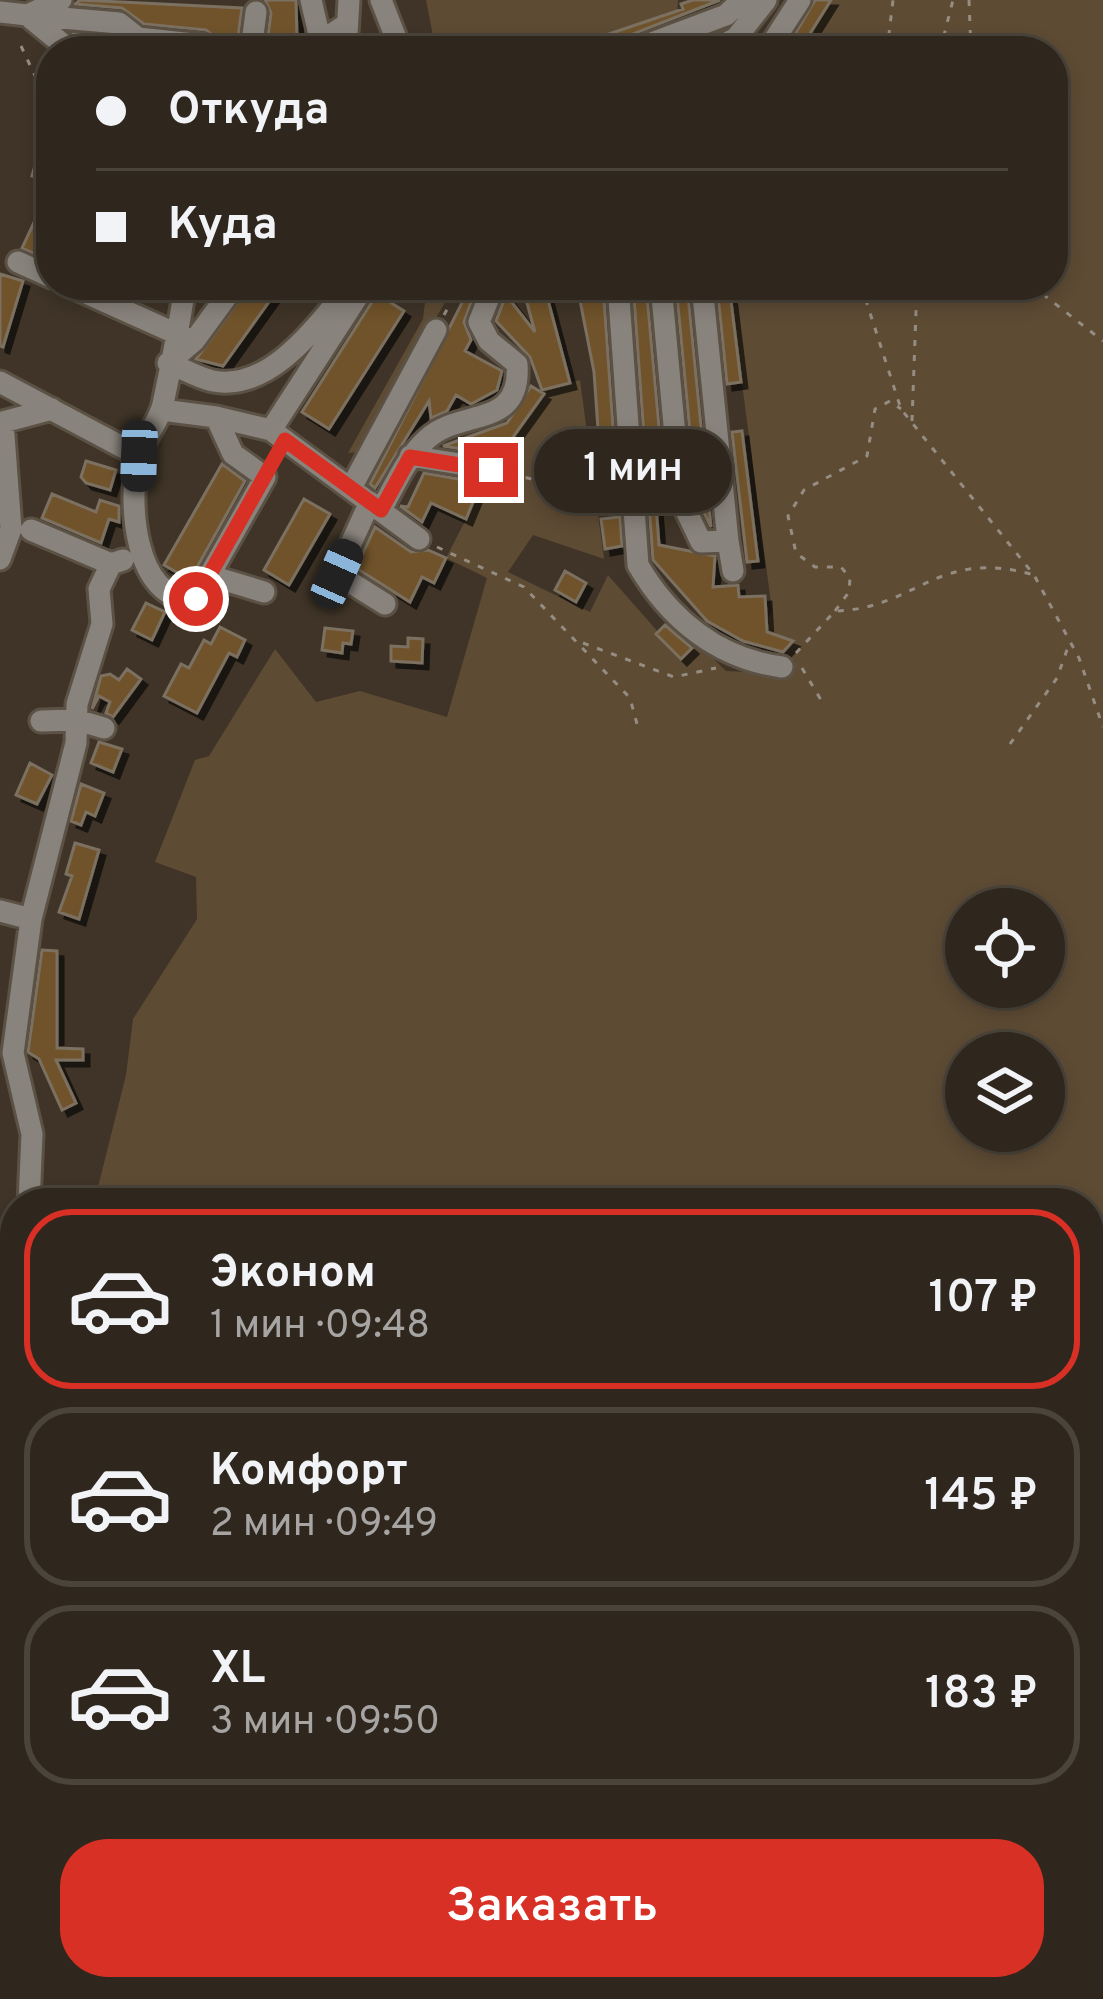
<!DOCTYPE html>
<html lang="ru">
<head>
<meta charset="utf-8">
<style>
	:root { --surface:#2f271d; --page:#3b332a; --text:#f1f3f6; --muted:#a7a5a4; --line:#4a443b; --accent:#d93025 }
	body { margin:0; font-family:Overpass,sans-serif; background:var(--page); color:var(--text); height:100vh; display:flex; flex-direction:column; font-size:45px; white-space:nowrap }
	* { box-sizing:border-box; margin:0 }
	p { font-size:39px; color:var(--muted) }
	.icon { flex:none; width:66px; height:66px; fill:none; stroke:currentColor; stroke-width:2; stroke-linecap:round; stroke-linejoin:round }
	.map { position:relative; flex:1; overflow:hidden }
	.drawer { position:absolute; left:0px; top:1188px; width:1104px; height:813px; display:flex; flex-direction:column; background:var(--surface); border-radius:48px 48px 0 0; box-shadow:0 6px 18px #0003,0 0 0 3px var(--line) }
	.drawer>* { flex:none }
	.banner { position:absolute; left:36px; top:36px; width:1032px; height:264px; border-radius:48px; box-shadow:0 6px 18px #0003,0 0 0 3px var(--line); display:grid; align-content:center; height:264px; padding:0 60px; background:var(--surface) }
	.fabs { position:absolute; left:945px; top:888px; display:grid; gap:24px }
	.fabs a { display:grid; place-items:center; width:120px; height:120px; border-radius:50%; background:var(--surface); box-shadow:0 6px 18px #0003,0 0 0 3px var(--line); font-size:60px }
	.end { position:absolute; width:54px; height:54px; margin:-27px; border:15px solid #d93025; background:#fff; box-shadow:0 0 0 6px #fff }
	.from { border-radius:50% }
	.bubble { position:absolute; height:84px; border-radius:42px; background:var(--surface); box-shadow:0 6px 18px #0003,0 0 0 3px var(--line); font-size:39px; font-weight:600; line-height:84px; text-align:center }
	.car { position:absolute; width:36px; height:72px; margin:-36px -18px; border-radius:15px; box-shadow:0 0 9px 3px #0007; background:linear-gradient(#222 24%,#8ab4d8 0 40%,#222 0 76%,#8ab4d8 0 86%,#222 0) }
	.banner b { display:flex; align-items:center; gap:42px; height:114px; font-size:45px }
	.banner b+b { border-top:3px solid var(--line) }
	.banner i { width:30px; height:30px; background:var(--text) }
	ul { padding:21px 0 0; list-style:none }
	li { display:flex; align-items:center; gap:36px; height:180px; margin:0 24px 18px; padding:0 36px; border:6px solid var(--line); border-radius:48px }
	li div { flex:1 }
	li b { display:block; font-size:45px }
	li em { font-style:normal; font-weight:600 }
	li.active { border-color:var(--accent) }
	li>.icon { width:108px; height:108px; stroke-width:1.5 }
	.action { display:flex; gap:24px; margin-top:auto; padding:24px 60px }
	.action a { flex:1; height:138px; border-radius:48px; background:var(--accent); color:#fff; font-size:48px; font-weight:600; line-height:138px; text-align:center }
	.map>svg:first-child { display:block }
	.green { fill:#5d4b34; fill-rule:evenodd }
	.building { fill:#6f532c; stroke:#7b7060; stroke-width:3; filter:url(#shadow) }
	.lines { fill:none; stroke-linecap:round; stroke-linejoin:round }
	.minor-casing { stroke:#5b5144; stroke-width:27 }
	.path { stroke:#958c82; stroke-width:3; stroke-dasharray:6 9; stroke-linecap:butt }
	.minor { stroke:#88837c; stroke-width:21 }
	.route { stroke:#d93025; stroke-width:15 }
</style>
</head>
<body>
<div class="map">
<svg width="1103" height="1999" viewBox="0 0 1103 1999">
	<defs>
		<filter id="shadow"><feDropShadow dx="6" dy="6" stdDeviation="0" flood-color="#0009"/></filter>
	</defs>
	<rect width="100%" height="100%" fill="#3f3427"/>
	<path class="green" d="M426,0H678L677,11L603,36L601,51H436Z
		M826,0H1103V1999H469L466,1986H1089V1203H94L126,1075L133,1019L197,919L196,877L155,862L195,760L209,756L275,649L316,702L360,691L447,717L487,578L446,558L495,463L431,456L508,444L546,390L580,380L604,559L533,535L508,572L590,612L608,575L681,658L697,643L726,671L768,673L792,641L762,630L772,611L729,285H1053V51H799ZM966,909H1044V987H966ZM966,1053H1044V1131H966Z
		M427,285H455L359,452L348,453L423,319Z"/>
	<path class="building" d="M80,0L242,8L236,51H216V38L206,30L144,24L122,8L75,4Z
		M265,0H296L297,39L291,51H266L271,13Z
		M693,0H720L625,37L608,50L603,36L683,9L681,4Z
		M815,0H831L799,51H785Z
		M74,34L113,38L131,51H92Z
		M47,122H51V181L32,176Z
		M37,216L51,222L47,259L22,248Z
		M0,274L23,281L3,347L0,346Z
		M250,285H281L223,366L196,359Z
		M522,285H544L570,383L542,390L530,357L496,321L506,295L535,332Z
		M577,285H603L617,484L602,486L594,372Z
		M633,285H646L666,503L656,504L659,545L715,556L713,587L738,585L739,597L765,596L767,632L793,641L783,652L743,641L707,621L653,560Z
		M676,285H687L711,527L696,496Z
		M717,285H729L741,382L727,384Z
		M468,291L474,294L464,322L471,340L465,351L502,371L497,390L471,404L456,395L447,411L431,418L429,401L375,488L370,484Z
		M377,294L404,311L329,429L302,412Z
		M531,386L544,394L508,444L468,450L443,446L507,423Z
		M742,431L758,561L747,562L732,432Z
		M86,461L116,470L110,490L86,483L81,477Z
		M222,464L245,481L190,580L164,565Z
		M424,473L481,483L466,519L431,503L422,522L400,506L408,507Z
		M52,494L96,512L100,500L119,506V522L109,519L101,543L42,518Z
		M304,499L330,514L289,585L264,570Z
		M620,517L622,546L605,549L601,519Z
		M375,527L411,552L428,550L446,558L434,583L422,577L410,602L356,568Z
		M565,571L586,583L576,602L555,590Z
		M146,603L165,612L152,640L132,630Z
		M665,625L692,648L681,659L656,634Z
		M220,627L245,640L237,657L229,653L197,713L164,696L181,664L189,668L204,640L211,644Z
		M325,628L353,631L351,644L343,643L342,653L322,650Z
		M408,638L423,639L422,663L391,661V646L408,647Z
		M127,669L141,679L113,717L106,713L110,702L99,696L92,709L101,676L110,674L119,680Z
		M99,742L122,749L113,772L91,763Z
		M30,763L52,775L37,804L16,795Z
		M81,784L104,793L95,816L86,812L81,825L71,821Z
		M75,843L99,850L79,919L59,912L72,876L66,874Z
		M42,950L57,951V1048L83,1049V1060H56L76,1103L62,1110L39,1059L28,1052Z"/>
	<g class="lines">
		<defs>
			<path id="minor" d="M61,0L27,15L119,23L138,38L203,45
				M311,0L320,39
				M381,0L401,51
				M0,12L27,15L71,51
				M251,51L256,12
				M306,51L347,24
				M346,51L349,0
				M630,51L726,15L742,0
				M712,51L736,38L766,0
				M767,51L800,0
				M18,262L51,277
				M68,285L188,339
				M235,285L194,341L168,363C182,368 198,378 213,381C272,392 318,323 351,285
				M618,285L638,565C670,620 719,659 782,667
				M661,285L681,500L701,542L728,541L733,571
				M702,285L728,541
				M0,382L139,456
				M162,410L216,417L233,454L265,477L196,599C133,604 127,497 139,455C144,437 159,423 163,404C171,365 180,325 185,285
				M216,417L271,430L419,539
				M271,430L365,285
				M410,456L491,469
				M351,488L436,330
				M370,502L337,574L385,604
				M381,510C395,485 406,458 427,439C460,408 522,430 517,364L489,341L479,322L494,285
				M31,530L111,564L123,560
				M0,559L11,529L3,422L52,409
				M211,576L264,592
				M41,721L77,720L104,728
				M0,911L31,919
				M29,1203L32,1134L13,1053L31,919L76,743L77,704L102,624L99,589L111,564
				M0,1601L15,1643
				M0,1677L15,1672
				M0,1697L13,1736L0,1778
				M0,1877L15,1897
				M95,1986L97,1992L117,1986
				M137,1986L141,1999
				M173,1986L178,1999
				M330,1986L336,1999"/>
		</defs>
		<use href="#minor" class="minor-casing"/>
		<path class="path" d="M969,0L971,51
			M21,46L37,80
			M887,51L893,0
			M940,51L953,0
			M861,285L901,409L1034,575L1079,658L1103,727
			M1031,285L1103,341
			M1042,285L1047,297
			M444,315L460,285
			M912,421L917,285
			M511,474L569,488L613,489
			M437,547L524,587L630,698L637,724
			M835,611L849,592L850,578L841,567H815L796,553L788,516L804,490L867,456L875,409L890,401L901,409
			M583,643L674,677L716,668
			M796,653L835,611C917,609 937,547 1034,575
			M802,668L824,705
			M1010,744L1057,678L1068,647
			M393,1191L428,1203
			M1089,1311L1103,1314"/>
		<use href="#minor" class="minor"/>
	</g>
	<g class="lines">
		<path class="route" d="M196,599L285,440L381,510L410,457L491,470"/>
	</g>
</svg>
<div class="fabs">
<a><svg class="icon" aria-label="locate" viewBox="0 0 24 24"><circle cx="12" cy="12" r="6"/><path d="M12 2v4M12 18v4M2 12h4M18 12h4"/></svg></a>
<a><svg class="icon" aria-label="layers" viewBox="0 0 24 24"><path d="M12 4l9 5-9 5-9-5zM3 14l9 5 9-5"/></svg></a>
</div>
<i class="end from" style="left:196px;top:599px"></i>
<i class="end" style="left:491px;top:470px"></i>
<div class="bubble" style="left:534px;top:429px;width:198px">1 мин</div>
<i class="car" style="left:139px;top:456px;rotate:182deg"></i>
<i class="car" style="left:337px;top:574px;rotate:24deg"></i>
<div class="banner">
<b><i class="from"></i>Откуда</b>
<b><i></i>Куда</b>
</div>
<section class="drawer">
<ul>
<li class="active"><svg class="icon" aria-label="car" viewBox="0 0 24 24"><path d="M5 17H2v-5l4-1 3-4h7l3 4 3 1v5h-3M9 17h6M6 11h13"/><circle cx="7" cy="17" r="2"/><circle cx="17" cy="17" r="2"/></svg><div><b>Эконом</b><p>1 мин · 09:48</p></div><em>107 ₽</em></li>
<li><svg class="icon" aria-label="car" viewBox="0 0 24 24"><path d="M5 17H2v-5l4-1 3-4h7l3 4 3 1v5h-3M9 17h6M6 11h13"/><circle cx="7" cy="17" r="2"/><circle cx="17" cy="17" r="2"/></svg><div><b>Комфорт</b><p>2 мин · 09:49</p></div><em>145 ₽</em></li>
<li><svg class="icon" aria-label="car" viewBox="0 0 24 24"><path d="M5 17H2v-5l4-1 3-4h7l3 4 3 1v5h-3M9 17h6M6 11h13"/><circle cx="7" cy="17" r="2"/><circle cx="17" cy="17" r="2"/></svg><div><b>XL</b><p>3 мин · 09:50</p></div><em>183 ₽</em></li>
</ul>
<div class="action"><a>Заказать</a></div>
</section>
</div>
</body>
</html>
